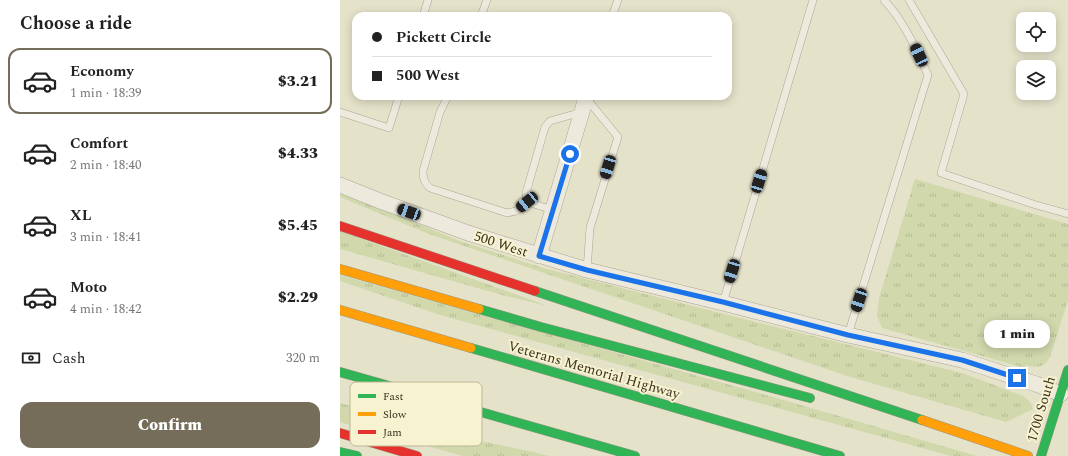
<!DOCTYPE html>
<html lang="en">
<head>
<meta charset="utf-8">
<style>
	:root { --surface:#fff; --page:#f2f2f2; --text:#222; --muted:#767676; --line:#e0e0e0; --accent:#756d59 }
	body { margin:0; font-family:Spectral,serif; background:var(--page); color:var(--text); height:100vh; display:flex; flex-direction:column; font-size:15px; white-space:nowrap }
	* { box-sizing:border-box; margin:0 }
	p { font-size:13px; color:var(--muted) }
	.icon { flex:none; width:22px; height:22px; fill:none; stroke:currentColor; stroke-width:2; stroke-linecap:round; stroke-linejoin:round }
	.map { position:relative; flex:1; overflow:hidden }
	.panel { display:flex; flex-direction:column; background:var(--surface); width:340px }
	.panel>* { flex:none }
	.hud { position:absolute; left:12px; top:12px; width:380px; height:88px; border-radius:12px; box-shadow:0 2px 10px #0003; display:grid; align-content:center; height:88px; padding:0 20px; background:var(--surface) }
	.tools { position:absolute; left:676px; top:12px; display:grid; gap:8px }
	.tools a { display:grid; place-items:center; width:40px; height:40px; border-radius:8px; background:var(--surface); box-shadow:0 2px 10px #0003; font-size:20px }
	.end { position:absolute; width:18px; height:18px; margin:-9px; border:5px solid #1a73e8; background:#fff; box-shadow:0 0 0 2px #fff }
	.from { border-radius:50% }
	.bubble { position:absolute; height:28px; border-radius:12px; background:var(--surface); box-shadow:0 2px 10px #0003; font-size:13px; font-weight:800; line-height:28px; text-align:center }
	.car { position:absolute; width:12px; height:24px; margin:-12px -6px; border-radius:5px; box-shadow:0 0 3px 1px #0007; background:linear-gradient(#222 24%,#8ab4d8 0 40%,#222 0 76%,#8ab4d8 0 86%,#222 0) }
	.hud b { display:flex; align-items:center; gap:14px; height:38px; font-size:15px }
	.hud b+b { border-top:1px solid var(--line) }
	.hud i { width:10px; height:10px; background:var(--text) }
	ul { padding:0; list-style:none }
	li { display:flex; align-items:center; gap:12px; height:66px; margin:0 8px 6px; padding:0 12px; border:2px solid transparent; border-radius:12px }
	li div { flex:1 }
	li b { display:block; font-size:15px }
	li em { font-style:normal; font-weight:800 }
	li.active { border-color:var(--accent) }
	li>.icon { width:36px; height:36px; stroke-width:1.5 }
	h2 { padding:0 20px; font-size:18px; line-height:48px }
	.pay { display:flex; align-items:center; gap:10px; height:44px; padding:0 20px; font-size:15px }
	.pay p { margin-inline-start:auto }
	.button { display:flex; gap:8px; margin-top:auto; padding:8px 20px }
	.button a { flex:1; height:46px; border-radius:12px; background:var(--accent); color:#fff; font-size:16px; font-weight:800; line-height:46px; text-align:center }
	main { display:flex; flex:1; min-height:0 }
	.map>svg:first-child { display:block }
	.grass { fill:url(#grass-tufts) }
	.lines { fill:none; stroke-linecap:round; stroke-linejoin:round }
	.lane-casing { stroke:#aaa694; stroke-width:8 }
	.street-casing { stroke:#aaa694; stroke-width:16 }
	.fast-casing { stroke:#9a9584; stroke-width:10 }
	.slow-casing { stroke:#9a9584; stroke-width:10 }
	.jam-casing { stroke:#9a9584; stroke-width:10 }
	.lane { stroke:#edeadd; stroke-width:7 }
	.street { stroke:#edeadd; stroke-width:15 }
	.fast { stroke:#30b455; stroke-width:9 }
	.slow { stroke:#ff9f0a; stroke-width:9 }
	.jam { stroke:#e5322d; stroke-width:9 }
	.route { stroke:#1a73e8; stroke-width:5 }
	.labels { text-anchor:middle; dominant-baseline:central; stroke-width:4; stroke-linejoin:round; paint-order:stroke }
	.street-label { font-size:14px; fill:#392e1c; stroke:#f7f2cf }
	.key { fill:#f7f2cf; stroke:#beb799; stroke-width:1 }
	.key-label { font-size:11px; fill:#392e1c }
</style>
</head>
<body>
<main>
<section class="panel">
<h2>Choose a ride</h2>
<ul>
<li class="active"><svg class="icon" aria-label="car" viewBox="0 0 24 24"><path d="M5 17H2v-5l4-1 3-4h7l3 4 3 1v5h-3M9 17h6M6 11h13"/><circle cx="7" cy="17" r="2"/><circle cx="17" cy="17" r="2"/></svg><div><b>Economy</b><p>1 min · 18:39</p></div><em>$3.21</em></li>
<li><svg class="icon" aria-label="car" viewBox="0 0 24 24"><path d="M5 17H2v-5l4-1 3-4h7l3 4 3 1v5h-3M9 17h6M6 11h13"/><circle cx="7" cy="17" r="2"/><circle cx="17" cy="17" r="2"/></svg><div><b>Comfort</b><p>2 min · 18:40</p></div><em>$4.33</em></li>
<li><svg class="icon" aria-label="car" viewBox="0 0 24 24"><path d="M5 17H2v-5l4-1 3-4h7l3 4 3 1v5h-3M9 17h6M6 11h13"/><circle cx="7" cy="17" r="2"/><circle cx="17" cy="17" r="2"/></svg><div><b>XL</b><p>3 min · 18:41</p></div><em>$5.45</em></li>
<li><svg class="icon" aria-label="car" viewBox="0 0 24 24"><path d="M5 17H2v-5l4-1 3-4h7l3 4 3 1v5h-3M9 17h6M6 11h13"/><circle cx="7" cy="17" r="2"/><circle cx="17" cy="17" r="2"/></svg><div><b>Moto</b><p>4 min · 18:42</p></div><em>$2.29</em></li>
</ul>
<div class="pay"><svg class="icon" aria-label="cash" viewBox="0 0 24 24"><path d="M3 7h18v10H3z"/><circle cx="12" cy="12" r="2"/></svg>Cash<p>320 m</p></div>
<div class="button"><a>Confirm</a></div>
</section>
<div class="map">
<svg width="728" height="456" viewBox="0 0 728 456">
	<defs>
		<pattern id="grass-tufts" width="24" height="20" patternUnits="userSpaceOnUse"><rect width="24" height="20" fill="#d0d8ac"/><path d="M3 7l-1-3M5 7V3M7 7l1-3M15 17l-1-3M17 17v-4M19 17l1-3" fill="none" stroke="#b3ba93"/></pattern>
	</defs>
	<rect width="100%" height="100%" fill="#e5e2ca"/>
	<path class="grass" d="M575,179L728,224V300L710,357C704,368 697,368 686,365L685,368L542,328L537,316L539,298Z
		M0,192L120,241L203,268L368,310L622,373L683,396C689,400 691,402 693,409L666,422L507,376L89,234L0,197Z
		M0,231L208,306L162,295L0,249Z
		M0,275L426,395L637,456H611L100,315L0,281Z
		M0,403L59,418L135,440L194,452L208,456H123L116,454L0,422Z"/>
	<g class="lines">
		<defs>
			<path id="lane" d="M569,0L624,94L601,173L696,205L728,214
				M83,16L88,0
				M141,16L147,0
				M272,16L278,0
				M108,96L100,112L83,171C83,178 84,183 90,188L167,213L176,211L187,202
				M246,98L278,137L250,228L247,270
				M0,112L49,128L59,96
				M213,210L187,202L186,193L205,127L210,121L242,112
				M383,303L473,0
				M508,335L588,75C576,49 564,21 544,0"/>
			<path id="street" d="M0,185L40,201L128,233L247,270L383,303L508,335L622,360L696,384L721,394
				M199,256L246,98"/>
			<path id="fast" d="M195,291L582,420
				M139,309L201,327L470,398
				M131,348L500,456
				M0,372L295,456
				M0,452L17,456
				M701,456L728,370"/>
			<path id="slow" d="M0,269L139,309
				M0,310L131,348
				M582,420L688,456"/>
			<path id="jam" d="M0,226L195,291
				M0,433L77,456"/>
		</defs>
		<use href="#lane" class="lane-casing"/>
		<use href="#street" class="street-casing"/>
		<use href="#fast" class="fast-casing"/>
		<use href="#slow" class="slow-casing"/>
		<use href="#jam" class="jam-casing"/>
		<use href="#lane" class="lane"/>
		<use href="#street" class="street"/>
		<use href="#fast" class="fast"/>
		<use href="#slow" class="slow"/>
		<use href="#jam" class="jam"/>
	</g>
	<g class="lines">
		<path class="route" d="M230,154L199,256L247,270L383,302L508,335L622,360L677,378"/>
	</g>
	<g class="labels">
		<g class="street-label">
			<text transform="translate(161 244) rotate(18)">500 West</text>
			<text transform="translate(254 370) rotate(16)">Veterans Memorial Highway</text>
			<text transform="translate(701 409) rotate(-73)">1700 South</text>
		</g>
	</g>
	<rect x="10" y="382" width="132" height="64" rx="6" class="key"/>
	<rect x="18" y="394" width="18" height="4" fill="#30b455"/>
	<rect x="18" y="412" width="18" height="4" fill="#ff9f0a"/>
	<rect x="18" y="430" width="18" height="4" fill="#e5322d"/>
	<g class="key-label">
		<text x="43" y="400">Fast</text>
		<text x="43" y="418">Slow</text>
		<text x="43" y="436">Jam</text>
	</g>
</svg>
<div class="tools">
<a><svg class="icon" aria-label="locate" viewBox="0 0 24 24"><circle cx="12" cy="12" r="6"/><path d="M12 2v4M12 18v4M2 12h4M18 12h4"/></svg></a>
<a><svg class="icon" aria-label="layers" viewBox="0 0 24 24"><path d="M12 4l9 5-9 5-9-5zM3 14l9 5 9-5"/></svg></a>
</div>
<i class="end from" style="left:230px;top:154px"></i>
<i class="end" style="left:677px;top:378px"></i>
<div class="bubble" style="left:644px;top:320px;width:66px">1 min</div>
<i class="car" style="left:579px;top:55px;rotate:335deg"></i>
<i class="car" style="left:268px;top:167px;rotate:197deg"></i>
<i class="car" style="left:419px;top:181px;rotate:17deg"></i>
<i class="car" style="left:187px;top:202px;rotate:231deg"></i>
<i class="car" style="left:69px;top:212px;rotate:290deg"></i>
<i class="car" style="left:392px;top:271px;rotate:197deg"></i>
<i class="car" style="left:519px;top:300px;rotate:198deg"></i>
<div class="hud">
<b><i class="from"></i>Pickett Circle</b>
<b><i></i>500 West</b>
</div>
</div>
</main>
</body>
</html>
